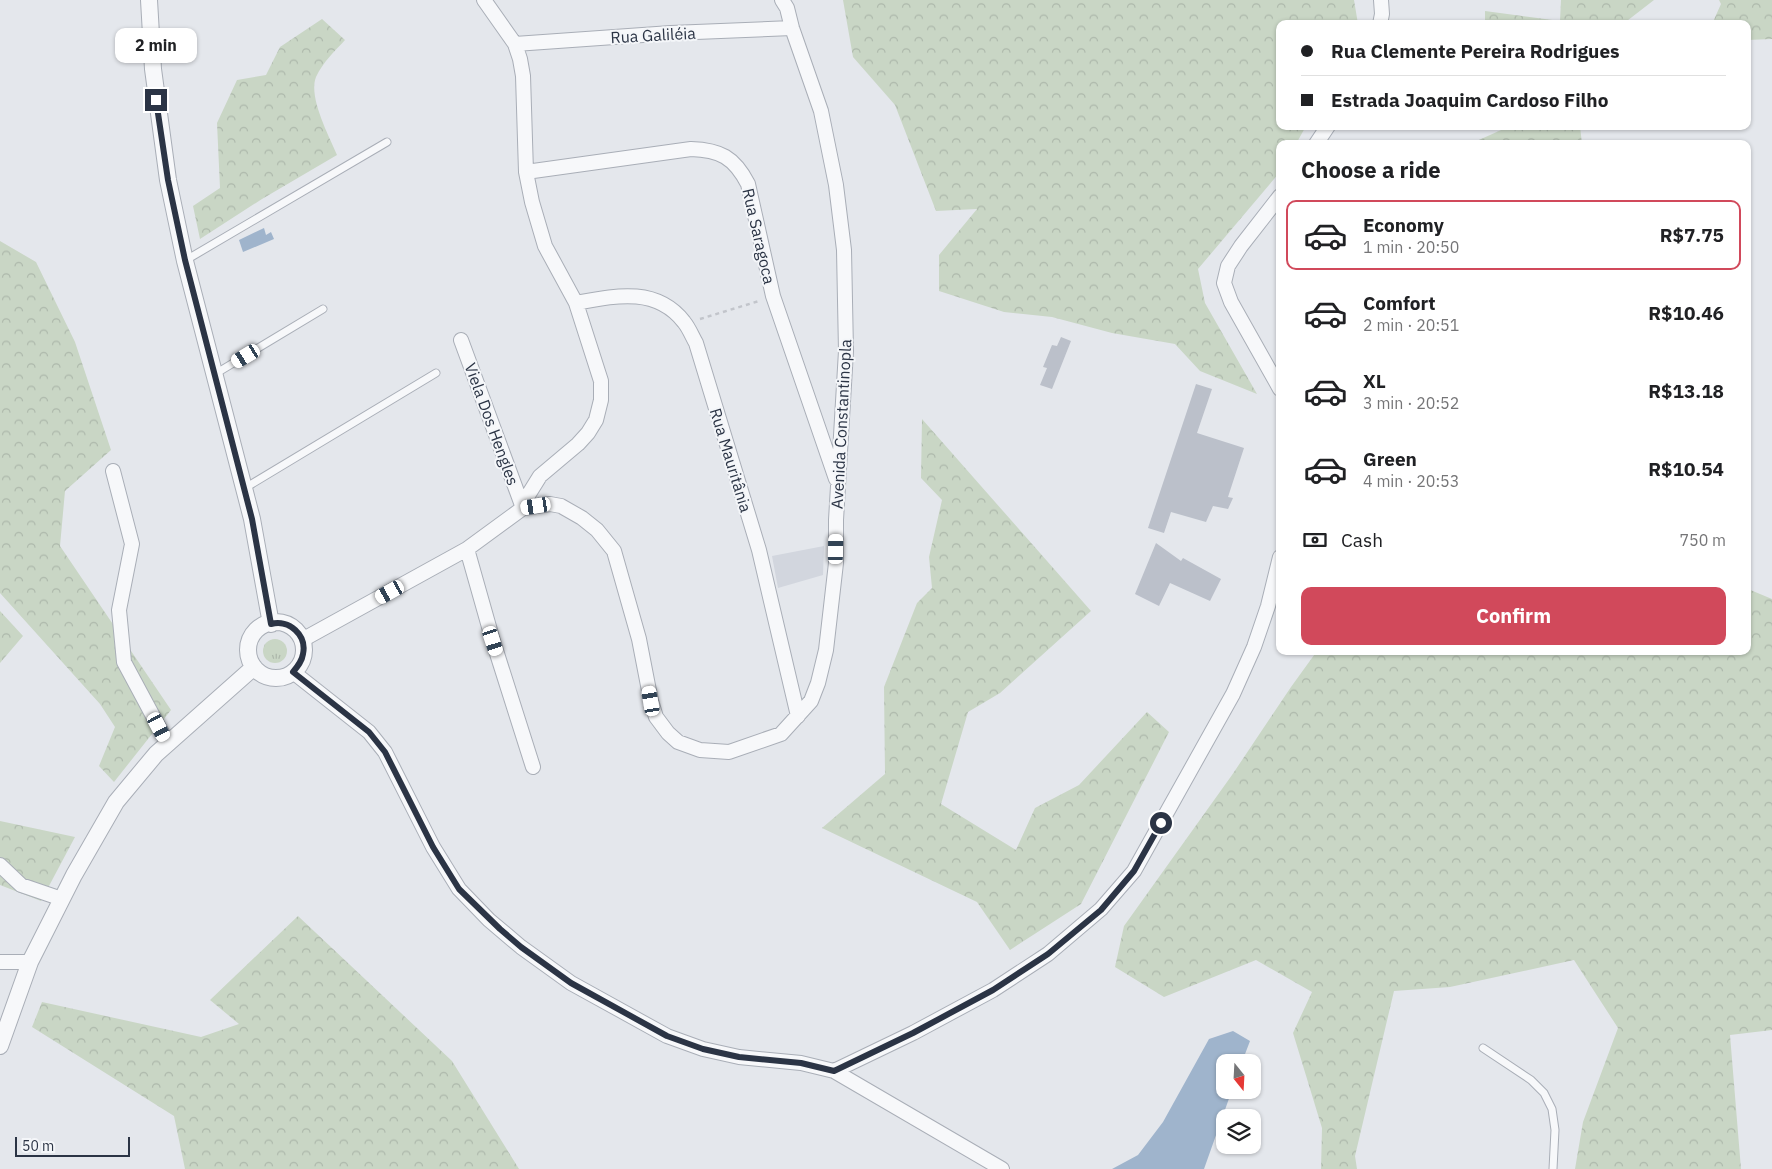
<!DOCTYPE html>
<html lang="en">
<head>
<meta charset="utf-8">
<style>
	:root { --surface:#fff; --page:#f2f2f2; --text:#202124; --muted:#757577; --line:#e0e0e0; --accent:#d1495b }
	body { margin:0; font-family:"IBM Plex Sans",sans-serif; background:var(--page); color:var(--text); height:100vh; display:flex; flex-direction:column; font-size:19px; white-space:nowrap }
	* { box-sizing:border-box; margin:0 }
	p { font-size:16px; color:var(--muted) }
	.icon { flex:none; width:28px; height:28px; fill:none; stroke:currentColor; stroke-width:2; stroke-linecap:round; stroke-linejoin:round }
	.map { position:relative; flex:1; overflow:hidden }
	.side { position:absolute; left:1276px; top:140px; width:475px; height:515px; display:flex; flex-direction:column; background:var(--surface); border-radius:10px; box-shadow:0 1px 4px #0004 }
	.side>* { flex:none }
	.top-card { position:absolute; left:1276px; top:20px; width:475px; height:110px; border-radius:10px; box-shadow:0 1px 4px #0004; display:grid; align-content:center; height:110px; padding:0 25px; background:var(--surface) }
	.needle { width:32px; rotate:162deg }
	.fabs { position:absolute; left:1216px; top:1054px; display:grid; gap:10px }
	.fabs a { display:grid; place-items:center; width:45px; height:45px; border-radius:10px; background:var(--surface); box-shadow:0 1px 4px #0004; font-size:25px }
	.scale { position:absolute; left:15px; bottom:12px; width:115px; box-sizing:border-box; padding-left:5px; border:2px solid #2b3445; border-top:0; font-size:14px; line-height:18px; white-space:nowrap; color:#2b3445; -webkit-text-stroke:4px #f4f6f9; paint-order:stroke }
	.end { position:absolute; width:22px; height:22px; margin:-11px; border:6px solid #2b3445; background:#fff; box-shadow:0 0 0 2px #fff }
	.from { border-radius:50% }
	.bubble { position:absolute; height:35px; border-radius:10px; background:var(--surface); box-shadow:0 1px 4px #0004; font-size:16px; font-weight:700; line-height:35px; text-align:center }
	.car { position:absolute; width:15px; height:30px; margin:-15px -8px; border-radius:6px; box-shadow:0 0 4px 1px #0007; background:linear-gradient(#fff 24%,#345 0 40%,#fff 0 76%,#345 0 86%,#fff 0) }
	.top-card b { display:flex; align-items:center; gap:18px; height:48px; font-size:19px }
	.top-card b+b { border-top:1px solid var(--line) }
	.top-card i { width:12px; height:12px; background:var(--text) }
	ul { padding:0; list-style:none }
	li { display:flex; align-items:center; gap:15px; height:70px; margin:0 10px 8px; padding:0 15px; border:2px solid transparent; border-radius:10px }
	li div { flex:1 }
	li b { display:block; font-size:19px }
	li em { font-style:normal; font-weight:700 }
	li.active { border-color:var(--accent) }
	li>.icon { width:45px; height:45px; stroke-width:1.5 }
	h2 { padding:0 25px; font-size:22px; line-height:60px }
	.pay { display:flex; align-items:center; gap:12px; height:55px; padding:0 25px; font-size:19px }
	.pay p { margin-inline-start:auto }
	.action { display:flex; gap:10px; margin-top:auto; padding:10px 25px }
	.action a { flex:1; height:58px; border-radius:10px; background:var(--accent); color:#fff; font-size:20px; font-weight:700; line-height:58px; text-align:center }
	.map>svg:first-child { display:block }
	.built { fill:#d2d6de }
	.forest { fill:url(#forest-crowns) }
	.park { fill:url(#park-tufts) }
	.water { fill:#9fb4cc }
	.building { fill:#bbc0ca }
	.lines { fill:none; stroke-linecap:round; stroke-linejoin:round }
	.service-casing { stroke:#a9aeb7; stroke-width:9 }
	.minor-casing { stroke:#a9aeb7; stroke-width:16 }
	.tertiary-casing { stroke:#a9aeb7; stroke-width:18 }
	.path { stroke:#c2c5cb; stroke-width:2.5; stroke-dasharray:4 4; stroke-linecap:butt }
	.service { stroke:#f7f8fa; stroke-width:7 }
	.minor { stroke:#f7f8fa; stroke-width:14 }
	.tertiary { stroke:#f7f8fa; stroke-width:16 }
	.route { stroke:#2b3445; stroke-width:6 }
	.labels { text-anchor:middle; dominant-baseline:central; stroke-width:4; stroke-linejoin:round; paint-order:stroke }
	.street-label { font-size:16px; fill:#2b3445; stroke:#f4f6f9 }
</style>
</head>
<body>
<div class="map">
<svg width="1772" height="1169" viewBox="0 0 1772 1169">
	<defs>
		<pattern id="forest-crowns" width="20" height="18" patternUnits="userSpaceOnUse" patternTransform="scale(1.25)"><rect width="20" height="18" fill="#c9d6c5"/><path d="M2 6a3 3 0 1 1 6 0M12 15a3 3 0 1 1 6 0" fill="none" stroke="#adb8ab"/></pattern>
		<pattern id="park-tufts" width="24" height="20" patternUnits="userSpaceOnUse" patternTransform="scale(1.25)"><rect width="24" height="20" fill="#c9d6c5"/><path d="M3 7l-1-3M5 7V3M7 7l1-3M15 17l-1-3M17 17v-4M19 17l1-3" fill="none" stroke="#adb8ab"/></pattern>
	</defs>
	<rect width="100%" height="100%" fill="#e4e7ec"/>
	<path class="built" d="M824,546L823,575L778,588L772,556Z"/>
	<path class="forest" d="M843,0H1354L1358,24H1280V126H1306L1296,144H1280V172L1198,269L1205,303L1257,394L1200,371L1175,344L1112,333L1052,317L1004,312L939,291V255L977,209L936,211L895,105L853,57Z
		M1561,0H1654L1623,24H1485V11L1560,21Z
		M1719,0H1772V39L1748,40V24H1712L1721,4Z
		M322,19L345,40C335,51 323,62 316,77C308,97 329,136 337,155L262,199L200,239L193,206L220,188L217,123L237,80L266,75L280,47Z
		M1510,126H1580L1582,144H1470Z
		M0,241L36,262L75,342L111,450L65,491L60,546L171,710L114,782L99,766L115,727L100,704L0,593Z
		M922,419L1091,611L1000,693L968,712L941,804L1016,850L1035,808L1079,785L1147,712L1169,732L1081,904L1010,950L977,902L822,828L885,774L884,687L917,603L932,588L929,557L942,500L921,478Z
		M1748,589L1772,599V1030L1730,1035L1741,1169H1575L1583,1122L1618,1028L1574,960L1450,987L1394,991L1355,1156L1357,1169H1321L1322,1128L1293,1033L1312,992L1256,960L1164,997L1115,967L1124,926L1232,775L1291,687L1317,651H1748Z
		M0,611L23,636L0,663Z
		M0,821L75,837L41,901L0,885Z
		M298,916L452,1061L519,1169H185L174,1116L32,1027L42,1002L201,1037L239,1024L210,1000Z"/>
	<path class="park" d="M263 651a12 12 0 1 1 24 0a12 12 0 1 1-24 0Z"/>
	<path class="water" d="M264,228L266,235L271,232L274,239L243,252L239,240Z
		M1233,1031L1250,1041L1242,1062H1225V1090H1232L1204,1169H1112L1138,1155L1163,1122L1209,1039Z"/>
	<path class="building" d="M1061,337L1071,341L1052,389L1040,385L1047,368L1043,367L1052,345L1057,346Z
		M1196,384L1212,389L1197,433L1244,448L1228,497L1233,498L1228,509L1213,506L1206,522L1171,512L1164,533L1148,528Z
		M1156,543L1181,561L1183,558L1221,579L1210,601L1170,583L1159,606L1135,594Z"/>
	<g class="lines">
		<defs>
			<path id="service" d="M186,260L387,142
				M215,374L323,309
				M245,488L436,373
				M1483,1048L1531,1080L1544,1093L1552,1109L1555,1130L1553,1169"/>
			<path id="minor" d="M484,0L515,44L520,59L523,76L526,172L532,202L545,246L576,303L601,381V400L596,420L588,433L578,444L540,476L522,505
				M1380,24L1382,14L1381,0
				M515,44L671,33L792,28
				M1316,144L1328,126
				M526,172L691,149C720,150 734,157 748,184L773,296L836,479
				M1280,196L1241,246L1228,266L1224,283L1231,302L1280,389
				M576,303C614,296 656,286 684,322C689,328 692,336 696,343L759,550L798,716
				M461,340L523,508
				M113,471L132,544L119,610L124,662L168,744
				M467,549L493,641L533,767
				M302,640L467,549L523,508L550,504L561,506L582,518L597,530L614,551L639,639L651,701L656,717L668,733L678,742L700,750L729,752L781,734L811,701L818,683L826,650L836,563V520L846,351L844,250L836,185L821,111L792,28L787,8L782,0
				M293,672L369,732L385,752L433,847L459,889L489,920L521,947L571,983L667,1036L703,1049L739,1057L801,1063L834,1071L1002,1169
				M0,865L21,885L62,899
				M0,962H30
				M834,1071L913,1033L993,990L1048,954L1101,909L1134,871L1233,694L1254,647L1268,606L1280,557"/>
			<path id="tertiary" d="M149,0L153,69L168,180L185,261L252,519L271,624
				M248 650a28 28 0 1 1 56 0a28 28 0 1 1-56 0Z
				M0,1046L30,962L74,875L116,802L156,754L254,667"/>
		</defs>
		<use href="#service" class="service-casing"/>
		<use href="#minor" class="minor-casing"/>
		<use href="#tertiary" class="tertiary-casing"/>
		<path class="path" d="M700,319L759,301"/>
		<use href="#service" class="service"/>
		<use href="#minor" class="minor"/>
		<use href="#tertiary" class="tertiary"/>
	</g>
	<g class="lines">
		<path class="route" d="M156,100L168,180L185,260L252,519L271,624C289,619 307,635 303,654C302,661 298,666 293,672L369,732L385,752L433,847L459,889L500,929L521,947L571,983L667,1036L703,1049L739,1057L801,1063L834,1071L913,1033L993,990L1048,954L1101,910L1134,871L1161,823"/>
	</g>
	<g class="labels">
		<g class="street-label">
			<text transform="translate(653 35) rotate(-3)">Rua Galiléia</text>
			<text transform="translate(759 236) rotate(77)">Rua Saragoca</text>
			<text transform="translate(492 424) rotate(70)">Viela Dos Hengles</text>
			<text transform="translate(841 424) rotate(-87)">Avenida Constantinopla</text>
			<text transform="translate(731 460) rotate(73)">Rua Mauritânia</text>
		</g>
	</g>
</svg>
<div class="fabs">
<a><svg class="needle" viewBox="-14 -14 28 28"><path d="M0-13l5 13h-10z" fill="#e53935"/><path d="M0 13l5-13h-10z" fill="#757577"/></svg></a>
<a><svg class="icon" aria-label="layers" viewBox="0 0 24 24"><path d="M12 4l9 5-9 5-9-5zM3 14l9 5 9-5"/></svg></a>
</div>
<div class="scale">50 m</div>
<i class="end from" style="left:1161px;top:823px"></i>
<i class="end" style="left:156px;top:100px"></i>
<div class="bubble" style="left:115px;top:28px;width:82px">2 min</div>
<i class="car" style="left:246px;top:356px;rotate:239deg"></i>
<i class="car" style="left:536px;top:506px;rotate:261deg"></i>
<i class="car" style="left:836px;top:549px;rotate:1deg"></i>
<i class="car" style="left:390px;top:592px;rotate:241deg"></i>
<i class="car" style="left:493px;top:641px;rotate:162deg"></i>
<i class="car" style="left:651px;top:701px;rotate:350deg"></i>
<i class="car" style="left:159px;top:727px;rotate:152deg"></i>
<div class="top-card">
<b><i class="from"></i>Rua Clemente Pereira Rodrigues</b>
<b><i></i>Estrada Joaquim Cardoso Filho</b>
</div>
<section class="side">
<h2>Choose a ride</h2>
<ul>
<li class="active"><svg class="icon" aria-label="car" viewBox="0 0 24 24"><path d="M5 17H2v-5l4-1 3-4h7l3 4 3 1v5h-3M9 17h6M6 11h13"/><circle cx="7" cy="17" r="2"/><circle cx="17" cy="17" r="2"/></svg><div><b>Economy</b><p>1 min · 20:50</p></div><em>R$7.75</em></li>
<li><svg class="icon" aria-label="car" viewBox="0 0 24 24"><path d="M5 17H2v-5l4-1 3-4h7l3 4 3 1v5h-3M9 17h6M6 11h13"/><circle cx="7" cy="17" r="2"/><circle cx="17" cy="17" r="2"/></svg><div><b>Comfort</b><p>2 min · 20:51</p></div><em>R$10.46</em></li>
<li><svg class="icon" aria-label="car" viewBox="0 0 24 24"><path d="M5 17H2v-5l4-1 3-4h7l3 4 3 1v5h-3M9 17h6M6 11h13"/><circle cx="7" cy="17" r="2"/><circle cx="17" cy="17" r="2"/></svg><div><b>XL</b><p>3 min · 20:52</p></div><em>R$13.18</em></li>
<li><svg class="icon" aria-label="car" viewBox="0 0 24 24"><path d="M5 17H2v-5l4-1 3-4h7l3 4 3 1v5h-3M9 17h6M6 11h13"/><circle cx="7" cy="17" r="2"/><circle cx="17" cy="17" r="2"/></svg><div><b>Green</b><p>4 min · 20:53</p></div><em>R$10.54</em></li>
</ul>
<div class="pay"><svg class="icon" aria-label="cash" viewBox="0 0 24 24"><path d="M3 7h18v10H3z"/><circle cx="12" cy="12" r="2"/></svg>Cash<p>750 m</p></div>
<div class="action"><a>Confirm</a></div>
</section>
</div>
</body>
</html>
